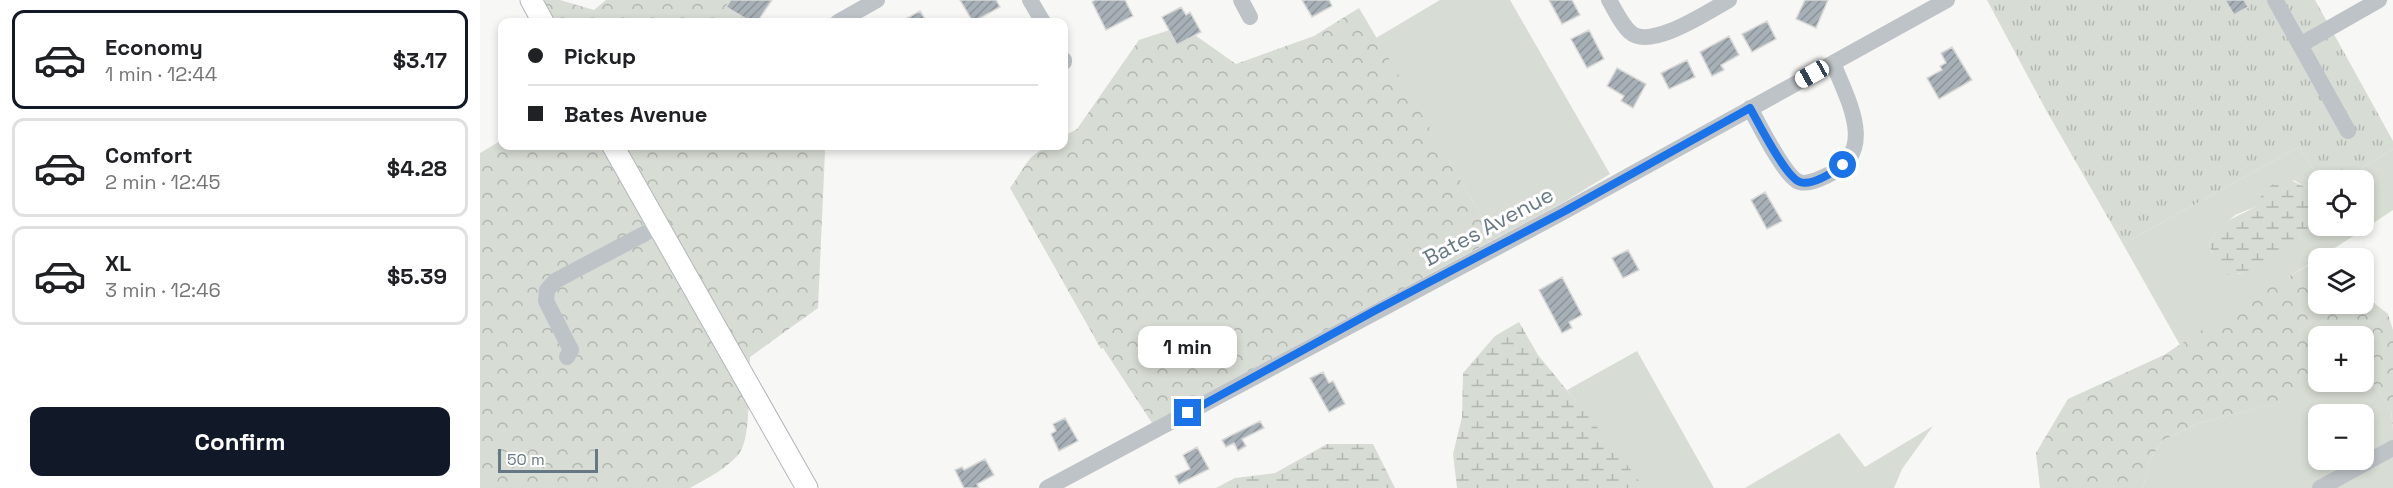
<!DOCTYPE html>
<html lang="en">
<head>
<meta charset="utf-8">
<style>
	:root { --surface:#fff; --page:#f6f6f6; --text:#202124; --muted:#757577; --line:#e0e0e0; --accent:#111827 }
	body { margin:0; font-family:"Space Grotesk",sans-serif; background:var(--page); color:var(--text); height:100vh; display:flex; flex-direction:column; font-size:22px; white-space:nowrap }
	* { box-sizing:border-box; margin:0 }
	p { font-size:20px; color:var(--muted) }
	.icon { flex:none; width:33px; height:33px; fill:none; stroke:currentColor; stroke-width:2; stroke-linecap:round; stroke-linejoin:round }
	.map { position:relative; flex:1; overflow:hidden }
	.sheet { display:flex; flex-direction:column; background:var(--surface); width:480px }
	.sheet>* { flex:none }
	.hud { position:absolute; left:18px; top:18px; width:570px; height:132px; border-radius:12px; box-shadow:0 3px 9px #0003; display:grid; align-content:center; height:132px; padding:0 30px; background:var(--surface) }
	.tools { position:absolute; left:1828px; top:170px; display:grid; gap:12px }
	.tools a { display:grid; place-items:center; width:66px; height:66px; border-radius:12px; background:var(--surface); box-shadow:0 3px 9px #0003; font-size:30px }
	.scale { position:absolute; left:18px; bottom:15px; width:100px; box-sizing:border-box; padding-left:6px; border:3px solid #677885; border-top:0; font-size:16px; line-height:21px; white-space:nowrap; color:#677885; -webkit-text-stroke:4px #fff; paint-order:stroke }
	.end { position:absolute; width:27px; height:27px; margin:-14px; border:8px solid #1a73e8; background:#fff; box-shadow:0 0 0 3px #fff }
	.from { border-radius:50% }
	.bubble { position:absolute; height:42px; border-radius:12px; background:var(--surface); box-shadow:0 3px 9px #0003; font-size:20px; font-weight:700; line-height:42px; text-align:center }
	.car { position:absolute; width:18px; height:36px; margin:-18px -9px; border-radius:8px; box-shadow:0 0 4px 2px #0007; background:linear-gradient(#fff 24%,#345 0 40%,#fff 0 76%,#345 0 86%,#fff 0) }
	.hud b { display:flex; align-items:center; gap:21px; height:57px; font-size:22px }
	.hud b+b { border-top:2px solid var(--line) }
	.hud i { width:15px; height:15px; background:var(--text) }
	ul { padding:10px 0 0; list-style:none }
	li { display:flex; align-items:center; gap:18px; height:99px; margin:0 12px 9px; padding:0 18px; border:3px solid var(--line); border-radius:12px }
	li div { flex:1 }
	li b { display:block; font-size:22px }
	li em { font-style:normal; font-weight:700 }
	li.selected { border-color:var(--accent) }
	li>.icon { width:54px; height:54px; stroke-width:1.5 }
	.cta { display:flex; gap:12px; margin-top:auto; padding:12px 30px }
	.cta a { flex:1; height:69px; border-radius:12px; background:var(--accent); color:#fff; font-size:24px; font-weight:700; line-height:69px; text-align:center }
	main { display:flex; flex:1; min-height:0 }
	.map>svg:first-child { display:block }
	.green { fill:#d7dcd4; fill-rule:evenodd }
	.forest { fill:url(#forest-crowns) }
	.wetland { fill:url(#wetland-marsh) }
	.park { fill:url(#park-tufts) }
	.building { fill:url(#building-hatch); stroke:#d9d9d7; stroke-width:1.5 }
	.lines { fill:none; stroke-linecap:round; stroke-linejoin:round }
	.major-casing { stroke:#b2b7bb; stroke-width:23 }
	.minor { stroke:#bec3c7; stroke-width:16 }
	.major { stroke:#fff; stroke-width:21 }
	.route { stroke:#1a73e8; stroke-width:8 }
	.labels { text-anchor:middle; dominant-baseline:central; stroke-width:6; stroke-linejoin:round; paint-order:stroke }
	.street-label { font-size:22px; fill:#677885; stroke:#fff }
</style>
</head>
<body>
<main>
<section class="sheet">
<ul>
<li class="selected"><svg class="icon" aria-label="car" viewBox="0 0 24 24"><path d="M5 17H2v-5l4-1 3-4h7l3 4 3 1v5h-3M9 17h6M6 11h13"/><circle cx="7" cy="17" r="2"/><circle cx="17" cy="17" r="2"/></svg><div><b>Economy</b><p>1 min · 12:44</p></div><em>$3.17</em></li>
<li><svg class="icon" aria-label="car" viewBox="0 0 24 24"><path d="M5 17H2v-5l4-1 3-4h7l3 4 3 1v5h-3M9 17h6M6 11h13"/><circle cx="7" cy="17" r="2"/><circle cx="17" cy="17" r="2"/></svg><div><b>Comfort</b><p>2 min · 12:45</p></div><em>$4.28</em></li>
<li><svg class="icon" aria-label="car" viewBox="0 0 24 24"><path d="M5 17H2v-5l4-1 3-4h7l3 4 3 1v5h-3M9 17h6M6 11h13"/><circle cx="7" cy="17" r="2"/><circle cx="17" cy="17" r="2"/></svg><div><b>XL</b><p>3 min · 12:46</p></div><em>$5.39</em></li>
</ul>
<div class="cta"><a>Confirm</a></div>
</section>
<div class="map">
<svg width="1913" height="488" viewBox="0 0 1913 488">
	<defs>
		<pattern id="forest-crowns" width="20" height="18" patternUnits="userSpaceOnUse" patternTransform="scale(1.5)"><rect width="20" height="18" fill="#d7dcd4"/><path d="M2 6a3 3 0 1 1 6 0M12 15a3 3 0 1 1 6 0" fill="none" stroke="#b2b7b2"/></pattern>
		<pattern id="wetland-marsh" width="20" height="14" patternUnits="userSpaceOnUse" patternTransform="scale(1.5)"><rect width="20" height="14" fill="#d7dcd4"/><path d="M1 5h8M5 5V1M11 12h8M15 12V8" fill="none" stroke="#b2b7b2"/></pattern>
		<pattern id="park-tufts" width="24" height="20" patternUnits="userSpaceOnUse" patternTransform="scale(1.5)"><rect width="24" height="20" fill="#d7dcd4"/><path d="M3 7l-1-3M5 7V3M7 7l1-3M15 17l-1-3M17 17v-4M19 17l1-3" fill="none" stroke="#b2b7b2"/></pattern>
		<pattern id="building-hatch" width="6" height="6" patternUnits="userSpaceOnUse" patternTransform="scale(1.5)"><rect width="6" height="6" fill="#a7b0b6"/><path d="M-1 1l2-2M0 6l6-6M5 7l2-2" fill="none" stroke="#8c949a"/></pattern>
	</defs>
	<rect width="100%" height="100%" fill="#f7f7f5"/>
	<path class="green" d="M960,0H1030L1130,174L1084,202L1015,239L896,38Z
		M1819,147L1840,180L1839,202L1834,193L1814,180L1775,207L1755,215L1734,235L1729,244L1731,252L1759,274L1792,257L1839,218V225H1884V180H1862L1913,149V210C1843,257 1771,299 1700,345L1643,244Z
		M1157,351L1234,488H1164L1087,390Z
		M1884,368L1911,410L1913,429V488H1663L1669,461L1683,440L1719,423L1804,401L1839,372V381H1884ZM1839,414H1884V459H1839Z
		M1453,426L1422,469L1414,488H1265L1359,433L1385,467Z"/>
	<path class="forest" d="M62,0H80L114,10L126,0H257L279,22H74Z
		M879,8L1015,239L672,423L623,348L621,349L530,188C548,163 551,146 584,146V136L597,129L659,40L702,26L756,64L834,36Z
		M22,140V146H125L269,399C268,413 268,444 258,455C246,469 226,479 210,488H0V153Z
		M141,146H342L345,151L338,308L270,357L269,372Z
		M1839,259V303H1884V295L1908,314L1913,330V429L1911,410L1884,368V336H1839V372L1805,401L1719,423L1683,440L1669,461L1663,488H1560L1556,453L1588,399L1684,355L1760,305Z"/>
	<path class="wetland" d="M1803,178C1811,179 1814,182 1821,185C1839,195 1839,198 1839,218C1812,241 1784,273 1747,275C1738,266 1732,256 1729,244C1742,219 1754,219 1775,207C1781,193 1790,185 1803,178Z
		M1039,322L1058,355L1140,455L1164,488H977L973,454L982,417L983,373L1015,336Z
		M847,444H893L915,488H736L755,478L795,473Z"/>
	<path class="park" d="M1507,0H1835L1913,141V149L1862,180H1840L1819,147L1643,244L1566,110Z"/>
	<path class="building" d="M251,0H292L277,22H271L246,7Z
		M480,0H516L520,7L493,22Z
		M615,0H645L653,16L626,30L612,2Z
		M822,0H849L852,6L832,17Z
		M1069,0H1092L1100,15L1082,24Z
		M1325,0H1348L1336,28L1316,19Z
		M1745,0H1764L1768,7L1754,15Z
		M701,7L706,15L710,12L721,32L697,45L682,17Z
		M440,11L447,22H420Z
		M1287,21L1296,39L1272,52L1262,34Z
		M1109,30L1124,59L1107,68L1091,39Z
		M1249,36L1259,55L1241,65L1244,70L1232,76L1220,52Z
		M1472,47L1492,80L1459,99L1447,78L1462,70L1460,66L1466,63L1461,53Z
		M1207,60L1215,77L1189,89L1181,73Z
		M1137,68L1166,84L1153,108L1141,101L1144,96L1127,86Z
		M1285,192L1302,221L1287,229L1271,200Z
		M1148,250L1159,270L1143,278L1132,258Z
		M1082,277L1102,315L1089,322L1092,328L1082,333L1059,290Z
		M843,372L849,383L853,381L865,404L849,412L830,378Z
		M585,418L598,441L579,451L571,434L576,431L573,424Z
		M780,421L784,428L762,439L766,446L758,451L754,443L746,447L742,440Z
		M717,447L729,469L699,484L695,476L710,469L703,455Z
		M505,459L514,475L497,484L499,488H484L475,470L482,467L484,470Z"/>
	<g class="lines">
		<defs>
			<path id="major" d="M51,0L63,22
				M133,146L327,488"/>
		</defs>
		<use href="#major" class="major-casing"/>
		<path class="minor" d="M550,0L563,22
			M761,0L770,17
			M1129,0C1135,10 1141,24 1150,32C1170,51 1229,11 1249,0
			M1795,0L1868,131
			M358,22L397,0
			M1820,45L1899,0
			M584,60V62
			M1270,108C1279,124 1303,173 1317,181C1325,186 1340,179 1348,175C1399,152 1367,99 1353,63
			M87,357L91,350L66,301L67,290L75,281L179,226
			M567,488L1085,211L1467,0
			M1840,488L1913,448"/>
		<use href="#major" class="major"/>
	</g>
	<g class="lines">
		<path class="route" d="M708,413L896,310L1085,211L1270,108C1278,122 1306,178 1320,182C1333,186 1352,173 1363,165"/>
	</g>
	<g class="labels">
		<g class="street-label">
			<text transform="translate(1008 226) rotate(-28)">Bates Avenue</text>
		</g>
	</g>
</svg>
<div class="tools">
<a><svg class="icon" aria-label="locate" viewBox="0 0 24 24"><circle cx="12" cy="12" r="6"/><path d="M12 2v4M12 18v4M2 12h4M18 12h4"/></svg></a>
<a><svg class="icon" aria-label="layers" viewBox="0 0 24 24"><path d="M12 4l9 5-9 5-9-5zM3 14l9 5 9-5"/></svg></a>
<a>+</a>
<a>−</a>
</div>
<div class="scale">50 m</div>
<i class="end from" style="left:1363px;top:165px"></i>
<i class="end" style="left:708px;top:413px"></i>
<div class="bubble" style="left:658px;top:326px;width:99px">1 min</div>
<i class="car" style="left:1332px;top:74px;rotate:241deg"></i>
<div class="hud">
<b><i class="from"></i>Pickup</b>
<b><i></i>Bates Avenue</b>
</div>
</div>
</main>
</body>
</html>
